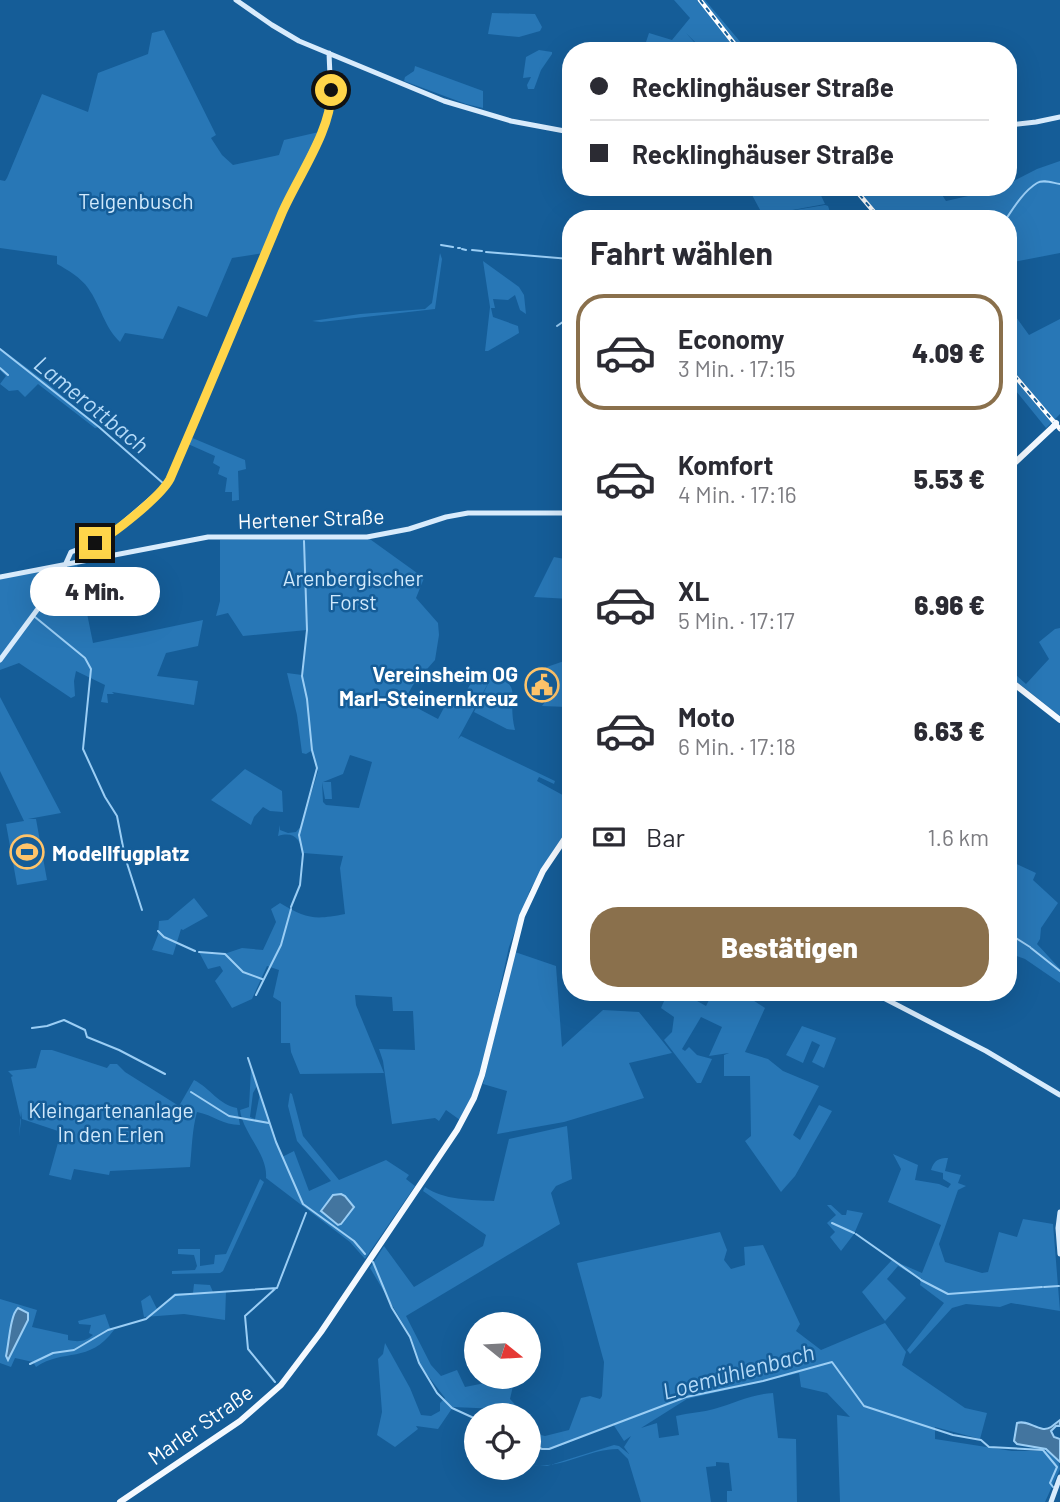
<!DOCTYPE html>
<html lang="de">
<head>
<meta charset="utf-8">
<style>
	:root { --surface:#fff; --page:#f7f7f7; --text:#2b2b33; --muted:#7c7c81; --line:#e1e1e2; --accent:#8a704c }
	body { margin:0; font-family:Barlow,sans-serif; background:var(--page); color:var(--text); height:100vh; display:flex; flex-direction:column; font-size:26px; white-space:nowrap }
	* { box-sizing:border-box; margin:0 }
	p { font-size:23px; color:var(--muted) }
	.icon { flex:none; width:38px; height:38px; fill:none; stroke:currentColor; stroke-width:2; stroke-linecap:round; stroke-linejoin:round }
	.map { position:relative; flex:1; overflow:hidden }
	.details { position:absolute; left:562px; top:210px; width:455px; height:791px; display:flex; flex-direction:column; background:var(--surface); border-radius:28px; box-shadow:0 7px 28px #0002 }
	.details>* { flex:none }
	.guide { position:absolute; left:562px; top:42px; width:455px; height:154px; border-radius:28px; box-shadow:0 7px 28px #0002; display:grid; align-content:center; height:154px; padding:0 28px; background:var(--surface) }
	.needle { width:46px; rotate:108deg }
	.tools { position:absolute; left:464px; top:1312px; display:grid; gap:14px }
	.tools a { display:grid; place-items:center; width:77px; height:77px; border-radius:50%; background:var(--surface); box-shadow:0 7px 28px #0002; font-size:35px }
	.end { position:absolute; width:32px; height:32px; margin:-16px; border:9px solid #ffd54a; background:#111; box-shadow:0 0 0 4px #111 }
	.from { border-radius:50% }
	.bubble { position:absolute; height:49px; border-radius:24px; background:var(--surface); box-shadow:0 7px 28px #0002; font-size:23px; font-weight:800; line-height:49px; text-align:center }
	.guide b { display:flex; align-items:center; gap:24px; height:66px; font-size:26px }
	.guide b+b { border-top:2px solid var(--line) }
	.guide i { width:18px; height:18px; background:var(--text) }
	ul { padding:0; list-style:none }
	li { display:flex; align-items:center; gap:21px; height:116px; margin:0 14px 10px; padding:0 14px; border:4px solid transparent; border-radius:28px }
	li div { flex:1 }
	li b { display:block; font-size:26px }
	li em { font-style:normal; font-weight:800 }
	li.active { border-color:var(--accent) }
	li>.icon { width:63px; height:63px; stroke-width:1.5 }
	h2 { padding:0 28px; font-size:32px; line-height:84px }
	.pay { display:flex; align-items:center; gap:18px; height:77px; padding:0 28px; font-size:26px }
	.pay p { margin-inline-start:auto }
	.primary-button { display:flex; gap:14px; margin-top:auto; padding:14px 28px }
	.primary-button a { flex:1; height:80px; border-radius:28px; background:var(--accent); color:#fff; font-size:28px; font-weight:800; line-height:80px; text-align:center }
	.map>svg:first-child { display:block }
	.green { fill:#2877b6; fill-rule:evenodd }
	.water { fill:#43759f; stroke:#9bcef5; stroke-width:2 }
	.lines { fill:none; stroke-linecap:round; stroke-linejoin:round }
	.stream { stroke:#9bcef5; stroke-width:2 }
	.secondary { stroke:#d8ebfc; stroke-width:5 }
	.primary { stroke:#f4f9ff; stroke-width:6 }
	.rail-casing { stroke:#fff; stroke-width:4.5 }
	.rail { stroke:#155d98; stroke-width:2; stroke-dasharray:5; stroke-linecap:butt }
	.primary-bridge { stroke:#f4f9ff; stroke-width:6 }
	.route { stroke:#ffd54a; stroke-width:9 }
	.labels { text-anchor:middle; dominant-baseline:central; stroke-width:5; stroke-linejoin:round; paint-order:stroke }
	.park-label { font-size:21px; fill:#d0e9fc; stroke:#155d98 }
	.street-label { font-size:21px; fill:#fff; stroke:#155d98 }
	.poi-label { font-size:21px; font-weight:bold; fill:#fff; stroke:#155d98; text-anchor:end }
	.water-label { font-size:23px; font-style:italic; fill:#b5dbf9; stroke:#155d98 }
</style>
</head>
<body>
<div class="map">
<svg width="1060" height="1502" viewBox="0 0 1060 1502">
	<rect width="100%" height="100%" fill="#155d98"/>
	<path class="green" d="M674,0H705L748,51H704L686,33L702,51H643L649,33L672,40L690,18Z
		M492,13L535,14L542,27L540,31L519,37L488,34Z
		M164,30L216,135L211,138L222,155L233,165L279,155L284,140L319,132L285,200L264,253L232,258L207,317L178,306L163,339L125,333L120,342C104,327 101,306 88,288C81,278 68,270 57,264V256L0,248V180L5,181L7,178L42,94L88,112L98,73L148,54L152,33Z
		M539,50L552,52V54L541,70L534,89H528L527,85L531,77L523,78L526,57Z
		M415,66L483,91V108L466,104L404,81L405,77L414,71Z
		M1060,161V253L1008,263V219H890L885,213L874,210L854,187H937L946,201L1008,187V184L1037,169Z
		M796,187H817L825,204L771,214L825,205L828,206L830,212L823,215L824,219H765L752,195Z
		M440,253L442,259L435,309L321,322L312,321L360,314L425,309L432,303Z
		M483,261L519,287L524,295L526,314L520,310L515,295L508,300L493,299L495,308H491L493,317L518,326L519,333L488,351H485L490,307Z
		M1008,306L1029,335L1060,319V414L1046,428L1008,381Z
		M0,348L46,382L99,427L95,428L38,384L25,397L18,390L9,391L0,384L6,376L0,370Z
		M190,437L245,460L246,469L238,471L239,500L232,501V492H225L227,478L218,474L220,467L213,463L215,456L188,444Z
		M367,537L424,578L416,598L438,623L439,635L435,660L413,685L404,701L438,719L449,698L460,702L478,671C530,685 505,690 515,730L507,729L474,712L492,676L458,739L461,736L555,781L554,784L539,777L537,781L570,799V826L530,890L509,947L479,1083L460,1120L446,1110L439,1121L435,1118L392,1124L383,1061L379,1049L415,1050L413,1011H393L392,997L355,995L356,1005L384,1073L300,1074L291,1052L290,1043H281V1002L273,997L279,970L267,966L252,999L232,1008L215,981L223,971L220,966L208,969L199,952L224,954L242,948L263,950L276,922L271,909L280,903C306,919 315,920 345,914L340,868L343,856L303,853C300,839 294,831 278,836L280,825V830L288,833L296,832L302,825L318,771L311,751L306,754L302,753L297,715L287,673L302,675L307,630L243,636L228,613L216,616L220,601V540ZM350,755L372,762L359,808L326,805L323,802L322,782L325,799H332L331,782H323L343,774Z
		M554,557L570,560V599L534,597Z
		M77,564L93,643L203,620L198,646L166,653L157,676L198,681L194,705L112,692L114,694H107L108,703L101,702L105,685L76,671L74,681L75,696L71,698L19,663L0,670V578Z
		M1060,628V716L1008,675V668L1026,684L1049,659L1039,642L1055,629Z
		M570,659V701L567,707L542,706L551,694L541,695L540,684L553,681L543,677L541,669Z
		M0,697L61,813L28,819H36L47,880L17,885L6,824L24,821L0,771Z
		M245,769L282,791L283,812L270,811L263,807L254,817L251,825L211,800Z
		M1008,860L1036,873L1033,880L1058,903L1041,928L1040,939L1037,944L1060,969V983L1025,959L1008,953Z
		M194,898L208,916L183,930L181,929L173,955L152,950L158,935L159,921L168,920Z
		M515,952L556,966L562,1047L603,1010L639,1012L672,1053L629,1063L644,1098L564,1122L497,1134L507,1091L483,1084Z
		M668,992H681L706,1006L713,992H740L765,1008L745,1052L768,1059L783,1071L819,1086L793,1135L800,1140L819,1105L832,1111L795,1176L781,1192L745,1141L751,1136L750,1076H724V1055L729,1053L709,1056L722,1027L701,1017L682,1049L685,1051L689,1047L697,1055L712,1059L701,1083H697L664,1040L672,1032L674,1017L661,1008Z
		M802,1026L836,1038L824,1068L812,1062L820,1045L812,1041L803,1063L786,1055Z
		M41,1050H52L107,1068L110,1064H117L125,1072L179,1106L194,1080C210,1088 219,1105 237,1108L240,1125C223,1125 213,1115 197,1112C192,1130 192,1148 190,1167L110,1171L109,1175L74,1169L71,1180L49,1175L61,1132L22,1119L21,1111L19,1137L21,1120L11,1077L13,1076L8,1071L36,1068Z
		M251,1069L257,1086L253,1093L250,1117L255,1119L260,1093L282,1157L294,1151L309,1191L331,1181L297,1141L288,1106L290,1093L292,1094L303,1136L339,1180L386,1160L409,1175L406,1179L415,1186L365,1259L350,1242L266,1178C268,1154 243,1134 240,1110L249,1107Z
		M567,1126L572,1179L556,1186L551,1193L560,1224L406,1316L431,1365L441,1376L457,1370L465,1387L515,1377L510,1399L520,1410L453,1407L438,1429L416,1426L418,1429L395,1447L377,1435L382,1412L378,1359L383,1354L385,1343L410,1388L421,1415L431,1416L440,1411V1403L445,1398L419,1364L411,1337L370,1268L384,1246L414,1287L483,1246L486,1235L423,1191L425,1187C443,1200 472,1200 494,1201L509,1139Z
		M893,1154L918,1165L915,1180L939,1184L948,1188L951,1184L943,1179V1173L931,1170C934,1160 939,1158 948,1158L945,1171L961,1175L958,1183L966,1186L958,1190L939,1244L945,1262L982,1273L988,1272L999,1232L1017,1237L1023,1219L1053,1224L1060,1311L1011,1303L1000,1307L966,1304L952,1308L910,1354L907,1350L944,1303L920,1285L921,1280L898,1266L887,1279L906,1298L885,1321L862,1292L892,1260L922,1273L941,1225L888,1202L901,1169Z
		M260,1179L264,1182L223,1271L220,1273L172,1274V1271L195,1270L197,1266L194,1255L178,1254V1249H200V1266L214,1264L215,1255L226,1254Z
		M827,1205H831L842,1215H846L847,1210L863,1213L854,1234L841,1251L830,1237L835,1232L827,1223L836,1215Z
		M720,1232L727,1250L724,1260L731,1269L745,1265L744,1247L763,1245L800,1324L796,1331L821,1350L885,1323L906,1352L902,1365L965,1408L987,1413L980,1439L935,1427V1439L1012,1451H1049L1058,1459L1060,1469L1045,1502H840L837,1415L850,1417L827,1393L801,1387L799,1373L687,1399L641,1428L657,1423L659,1438L679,1435L676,1416C688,1413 704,1412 714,1409C735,1403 752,1394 773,1393L778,1438L796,1439L797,1502H727V1491H732L729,1463L716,1462V1466L706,1467L711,1502H641L628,1459L618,1449C588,1449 563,1469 532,1465L547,1466L614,1445L619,1446L629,1454L624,1447L631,1436L624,1441L613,1424L550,1450H539L529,1443L528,1432L545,1436L569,1430L581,1398L590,1396L600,1399L602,1396L604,1362L577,1263Z
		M194,1284L210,1285L213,1292L226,1291L225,1320L184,1314L144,1317L141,1301L150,1295L157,1309L175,1293H193Z
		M0,1299L37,1310L32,1327L68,1335V1340C78,1342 85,1342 93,1335L89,1333L91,1325L79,1324L78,1321L105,1314L110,1328L114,1330C89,1364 64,1348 36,1367L33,1362L15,1358L11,1367L0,1363Z"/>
	<path class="water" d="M341,1194L345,1196L354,1207L341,1224L338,1225L321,1211L333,1195Z
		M18,1308L28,1313V1320L8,1360L6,1356C9,1344 10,1315 18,1308Z
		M1060,1420V1426H1056L1051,1431L1054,1437L1060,1439V1462L1046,1449L1017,1444L1014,1441L1017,1423C1029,1419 1040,1434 1051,1427C1054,1425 1057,1422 1060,1420Z"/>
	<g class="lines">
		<path class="stream" d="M1006,219C1014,207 1024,191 1037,183C1043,179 1053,183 1060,184
			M441,245L453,247
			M458,248H460
			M462,249L466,250
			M472,250L482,251
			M486,252L570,259
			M557,326L570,317
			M0,349L99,427L164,484
			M0,368L8,375
			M35,617L85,658L91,669L83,749L105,797L117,816L125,857L142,910
			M291,907L300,885L303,854L299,835L317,768L312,750L307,699L302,676L307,630L304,541
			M158,931L164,937L195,951
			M1008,933L1030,947
			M1031,948L1060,971
			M199,952L225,954L243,972L262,979
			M256,995L281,945L291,909
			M32,1028L47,1026L64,1020L85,1030L87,1037L119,1050L165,1074
			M248,1058L276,1142L303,1204L354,1241L365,1254
			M191,1092L229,1116L269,1123
			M832,1223L854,1233
			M856,1234L920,1279
			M373,1262L392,1308L410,1337L419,1363L437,1393L452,1408L476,1419
			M921,1280L948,1294L1042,1287
			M1044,1287L1059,1286
			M30,1364L53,1353L74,1350L108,1330L146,1319L175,1295L277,1288L306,1213
			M275,1382L248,1349L245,1316L276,1288
			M528,1443L542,1449H549L686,1397L763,1381L832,1362L864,1406L953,1435L981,1440L989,1447L1043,1450L1057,1467L1050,1483L1053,1487"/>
		<path class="secondary" d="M236,0L272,25L299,41L444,101L511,121L570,132
			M1008,125L1036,122L1060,117
			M0,577L208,537H367L409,529L446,517L468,513H570
			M0,660L57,583L71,552L103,540L167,485L289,198L327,120L331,99L329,53
			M872,992L986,1051L1060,1095
			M1060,1212L1058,1228L1060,1254
			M1051,1502L1060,1477"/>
		<path class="primary" d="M1008,469L1054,426
			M1008,679L1060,720
			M120,1502L240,1421L281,1385L321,1332L457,1130L474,1098L482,1075L522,916L543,871L570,831"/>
		<defs>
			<path id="rail" d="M700,0L740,51
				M853,187L880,219
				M1008,368L1060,429"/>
		</defs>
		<use href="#rail" class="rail-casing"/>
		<use href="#rail" class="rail"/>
		<path class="primary-bridge" d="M1054,426L1056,423"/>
	</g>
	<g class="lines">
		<path class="route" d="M95,543C113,535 161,496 170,479C208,391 245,302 282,213C297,178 333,128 331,90"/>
	</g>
	<defs>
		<symbol id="civic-ring" viewBox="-11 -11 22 22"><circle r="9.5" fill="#155d98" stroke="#ffc46a" stroke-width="1.5"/><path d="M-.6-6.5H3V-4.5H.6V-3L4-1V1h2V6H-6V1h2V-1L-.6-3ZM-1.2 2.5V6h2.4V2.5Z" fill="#ffc46a"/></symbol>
		<symbol id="stadium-ring" viewBox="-11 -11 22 22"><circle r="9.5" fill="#155d98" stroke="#ffc46a" stroke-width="1.5"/><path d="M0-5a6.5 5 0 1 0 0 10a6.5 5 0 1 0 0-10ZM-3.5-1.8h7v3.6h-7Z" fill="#ffc46a"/></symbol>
	</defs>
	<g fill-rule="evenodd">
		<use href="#civic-ring" x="523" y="666" width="38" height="38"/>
		<use href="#stadium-ring" x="8" y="833" width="38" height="38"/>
	</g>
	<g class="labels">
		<g class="park-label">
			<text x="136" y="200">Telgenbusch</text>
			<text x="353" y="577">Arenbergischer<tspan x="353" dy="24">Forst</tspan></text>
			<text x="111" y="1109">Kleingartenanlage<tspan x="111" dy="24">In den Erlen</tspan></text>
		</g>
		<g class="street-label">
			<text transform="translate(311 518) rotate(-2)">Hertener Straße</text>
			<text transform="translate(200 1424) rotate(-35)">Marler Straße</text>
		</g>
		<g class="poi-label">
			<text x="518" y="673">Vereinsheim OG<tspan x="518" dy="24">Marl-Steinernkreuz</tspan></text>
			<text x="52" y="852" text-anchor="start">Modellfugplatz</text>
		</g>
		<g class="water-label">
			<text transform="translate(92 404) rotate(39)">Lamerottbach</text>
			<text transform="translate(738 1371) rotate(-15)">Loemühlenbach</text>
		</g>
	</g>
</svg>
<div class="tools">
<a><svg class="needle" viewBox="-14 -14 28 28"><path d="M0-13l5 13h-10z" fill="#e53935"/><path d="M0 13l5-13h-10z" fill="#7c7c81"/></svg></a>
<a><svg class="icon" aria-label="locate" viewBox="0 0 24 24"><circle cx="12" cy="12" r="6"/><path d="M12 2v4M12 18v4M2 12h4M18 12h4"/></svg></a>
</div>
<i class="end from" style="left:331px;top:90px"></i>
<i class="end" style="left:95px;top:543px"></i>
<div class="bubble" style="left:30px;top:567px;width:130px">4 Min.</div>
<div class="guide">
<b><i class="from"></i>Recklinghäuser Straße</b>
<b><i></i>Recklinghäuser Straße</b>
</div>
<section class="details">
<h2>Fahrt wählen</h2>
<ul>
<li class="active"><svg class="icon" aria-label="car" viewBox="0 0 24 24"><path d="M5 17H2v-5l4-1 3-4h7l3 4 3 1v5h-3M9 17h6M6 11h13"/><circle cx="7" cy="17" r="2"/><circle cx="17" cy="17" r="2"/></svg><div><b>Economy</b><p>3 Min. · 17:15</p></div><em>4.09 €</em></li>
<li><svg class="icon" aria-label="car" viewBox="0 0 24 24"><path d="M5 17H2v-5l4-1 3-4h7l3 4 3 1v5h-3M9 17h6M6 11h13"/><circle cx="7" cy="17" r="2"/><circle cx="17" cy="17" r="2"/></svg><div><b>Komfort</b><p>4 Min. · 17:16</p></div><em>5.53 €</em></li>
<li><svg class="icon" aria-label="car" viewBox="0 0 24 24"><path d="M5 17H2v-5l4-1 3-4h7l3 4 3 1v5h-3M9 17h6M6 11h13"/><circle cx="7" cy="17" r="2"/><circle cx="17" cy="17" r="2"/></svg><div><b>XL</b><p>5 Min. · 17:17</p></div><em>6.96 €</em></li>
<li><svg class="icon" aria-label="car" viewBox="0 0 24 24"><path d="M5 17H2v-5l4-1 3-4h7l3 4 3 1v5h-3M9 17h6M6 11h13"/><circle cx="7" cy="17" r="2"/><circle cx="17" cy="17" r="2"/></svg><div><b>Moto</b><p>6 Min. · 17:18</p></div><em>6.63 €</em></li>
</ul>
<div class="pay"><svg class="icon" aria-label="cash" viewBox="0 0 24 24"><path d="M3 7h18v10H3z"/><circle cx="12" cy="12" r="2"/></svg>Bar<p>1.6 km</p></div>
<div class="primary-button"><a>Bestätigen</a></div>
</section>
</div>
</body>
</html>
